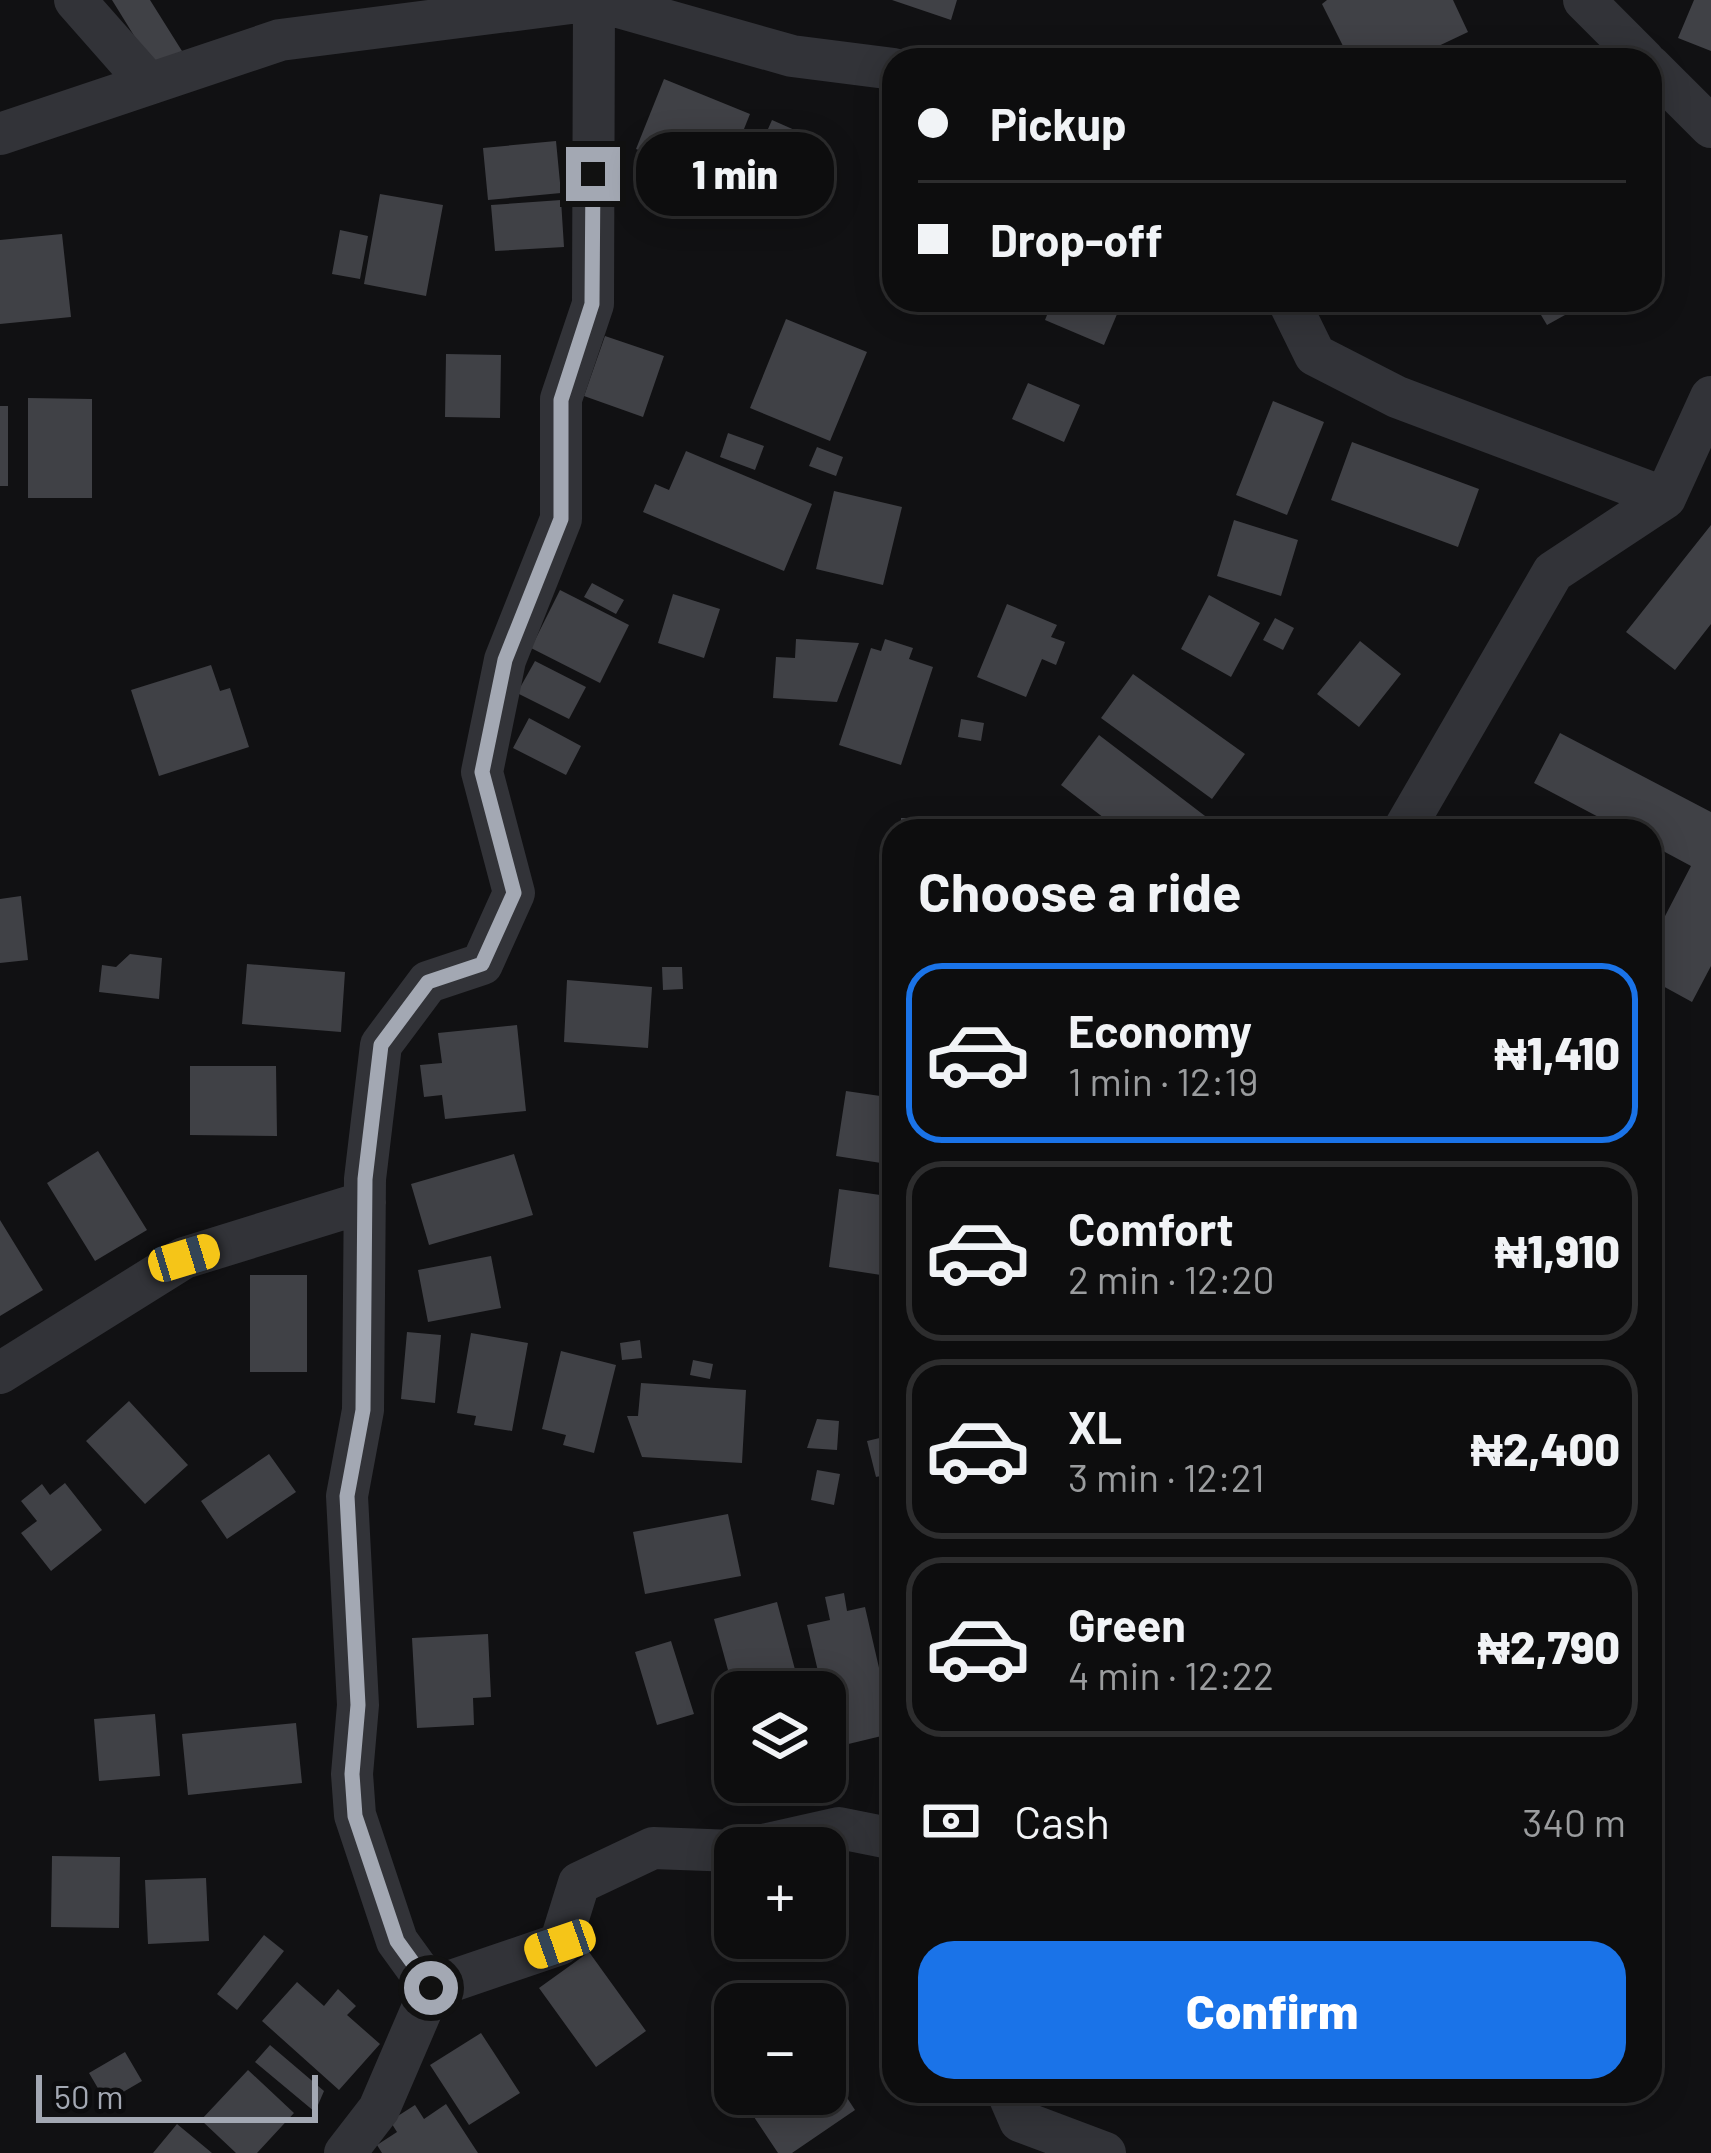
<!DOCTYPE html>
<html lang="en">
<head>
<meta charset="utf-8">
<style>
	:root { --surface:#0d0d0e; --page:#1b1b1c; --text:#f1f3f6; --muted:#9a9c9e; --line:#2d2d2e; --accent:#1a73e8 }
	body { margin:0; font-family:Barlow,sans-serif; background:var(--page); color:var(--text); height:100vh; display:flex; flex-direction:column; font-size:45px; white-space:nowrap }
	* { box-sizing:border-box; margin:0 }
	p { font-size:39px; color:var(--muted) }
	.icon { flex:none; width:66px; height:66px; fill:none; stroke:currentColor; stroke-width:2; stroke-linecap:round; stroke-linejoin:round }
	.map { position:relative; flex:1; overflow:hidden }
	.drawer { position:absolute; left:882px; top:819px; width:780px; height:1284px; display:flex; flex-direction:column; background:var(--surface); border-radius:36px; box-shadow:0 6px 30px #0003,0 0 0 3px var(--line) }
	.drawer>* { flex:none }
	.top-card { position:absolute; left:882px; top:48px; width:780px; height:264px; border-radius:36px; box-shadow:0 6px 30px #0003,0 0 0 3px var(--line); display:grid; align-content:center; height:264px; padding:0 36px; background:var(--surface) }
	.buttons { position:absolute; left:714px; top:1671px; display:grid; gap:24px }
	.buttons a { display:grid; place-items:center; width:132px; height:132px; border-radius:24px; background:var(--surface); box-shadow:0 6px 30px #0003,0 0 0 3px var(--line); font-size:60px }
	.scale { position:absolute; left:36px; bottom:30px; width:282px; box-sizing:border-box; padding-left:12px; border:6px solid #a3a8b3; border-top:0; font-size:33px; line-height:42px; white-space:nowrap; color:#a3a8b3; -webkit-text-stroke:9px #0c0c0e; paint-order:stroke }
	.end { position:absolute; width:54px; height:54px; margin:-27px; border:15px solid #a3a8b3; background:#111; box-shadow:0 0 0 6px #111 }
	.from { border-radius:50% }
	.bubble { position:absolute; height:84px; border-radius:36px; background:var(--surface); box-shadow:0 6px 30px #0003,0 0 0 3px var(--line); font-size:39px; font-weight:800; line-height:84px; text-align:center }
	.car { position:absolute; width:36px; height:72px; margin:-36px -18px; border-radius:15px; box-shadow:0 0 9px 3px #0007; background:linear-gradient(#f5c518 24%,#345 0 40%,#f5c518 0 76%,#345 0 86%,#f5c518 0) }
	.top-card b { display:flex; align-items:center; gap:42px; height:114px; font-size:45px }
	.top-card b+b { border-top:3px solid var(--line) }
	.top-card i { width:30px; height:30px; background:var(--text) }
	ul { padding:0; list-style:none }
	li { display:flex; align-items:center; gap:36px; height:180px; margin:0 24px 18px; padding:0 12px; border:6px solid var(--line); border-radius:36px }
	li div { flex:1 }
	li b { display:block; font-size:45px }
	li em { font-style:normal; font-weight:800 }
	li.on { border-color:var(--accent) }
	li>.icon { width:108px; height:108px; stroke-width:1.5 }
	h2 { padding:0 36px; font-size:54px; line-height:144px }
	.pay { display:flex; align-items:center; gap:30px; height:132px; padding:0 36px; font-size:45px }
	.pay p { margin-inline-start:auto }
	.cta { display:flex; gap:24px; margin-top:auto; padding:24px 36px }
	.cta a { flex:1; height:138px; border-radius:36px; background:var(--accent); color:#fff; font-size:48px; font-weight:800; line-height:138px; text-align:center }
	.map>svg:first-child { display:block }
	.building { fill:#404146 }
	.lines { fill:none; stroke-linecap:round; stroke-linejoin:round }
	.minor { stroke:#323338; stroke-width:42 }
	.route { stroke:#a3a8b3; stroke-width:15 }
</style>
</head>
<body>
<div class="map">
<svg width="1711" height="2153" viewBox="0 0 1711 2153">
	<rect width="100%" height="100%" fill="#111113"/>
	<path class="building" d="M112,0H150L182,51L154,68Z
		M892,0H957L951,20Z
		M1327,0H1453L1468,32L1409,60H1350L1322,4Z
		M1694,0H1711V51L1678,38Z
		M664,79L750,114L722,184L636,149Z
		M772,120L824,143L792,217L739,194Z
		M556,141L561,193L488,200L483,148Z
		M380,194L443,205L426,296L364,284Z
		M561,200L564,247L495,251L491,205Z
		M340,230L368,236L360,279L332,274Z
		M62,234L71,317L0,324V240Z
		M1053,300H1123L1104,345L1045,320Z
		M1532,300H1592L1547,325Z
		M786,319L867,352L830,441L750,408Z
		M605,336L664,356L643,417L584,396Z
		M446,354L501,355L500,418L445,417Z
		M1028,383L1080,405L1064,442L1012,419Z
		M28,398L92,399V498H28Z
		M1273,401L1324,422L1287,515L1236,495Z
		M0,406H8V486H0Z
		M728,433L764,446L755,470L720,457Z
		M1352,442L1479,489L1458,547L1331,500Z
		M817,447L843,457L836,476L809,466Z
		M686,451L812,504L784,571L643,512L655,484L669,490Z
		M834,491L902,507L883,585L816,569Z
		M1234,520L1298,540L1281,596L1217,576Z
		M1711,525V624L1675,670L1626,632Z
		M592,583L624,600L616,614L584,597Z
		M560,590L629,625L600,683L531,648Z
		M673,594L720,609L704,658L658,643Z
		M1209,595L1260,623L1231,677L1181,649Z
		M1007,604L1057,625L1051,637L1065,642L1056,665L1042,659L1026,697L977,677Z
		M1275,618L1294,628L1283,650L1263,640Z
		M796,639L859,643L837,702L773,698L776,657L795,658Z
		M885,639L913,648L909,659L933,667L901,765L839,745L871,648L881,651Z
		M1360,641L1401,674L1359,727L1317,694Z
		M535,661L586,687L569,719L517,693Z
		M211,665L220,691L230,688L249,747L159,776L131,690Z
		M1133,674L1245,754L1212,799L1101,718Z
		M529,718L581,746L566,775L513,748Z
		M961,719L984,723L981,741L958,737Z
		M1560,733L1711,812V966L1692,1002L1650,979V945L1691,866L1650,844V831H1625L1534,783Z
		M1099,735L1209,819L1199,831H1121L1061,785Z
		M901,818H967L968,831H901Z
		M21,896L28,960L0,963V899Z
		M130,954L162,958L159,999L99,992L102,965L116,967Z
		M247,964L345,972L341,1032L242,1024Z
		M662,967H682L683,989L663,990Z
		M567,980L652,987L648,1048L564,1042Z
		M517,1025L526,1111L445,1119L442,1095L424,1097L420,1065L442,1063L438,1033Z
		M190,1066H276L277,1136L190,1135Z
		M846,1091L894,1098V1165L836,1156Z
		M98,1151L147,1230L95,1261L47,1183Z
		M514,1154L533,1215L429,1245L411,1184Z
		M839,1189L894,1197V1277L829,1267Z
		M0,1220L43,1290L0,1316Z
		M491,1256L501,1308L428,1322L418,1270Z
		M250,1275H307V1372H250Z
		M407,1332L441,1335L435,1403L401,1399Z
		M471,1333L528,1343L512,1431L474,1425L476,1416L457,1413Z
		M640,1340L642,1358L622,1360L620,1343Z
		M561,1351L616,1365L594,1453L563,1445L566,1435L542,1429Z
		M693,1360L713,1364L710,1379L690,1375Z
		M641,1383L746,1390L742,1463L642,1457L627,1416H638Z
		M129,1401L188,1465L145,1504L86,1441Z
		M817,1419L839,1421L837,1450L807,1448Z
		M888,1436L894,1473L876,1477L867,1441Z
		M269,1454L296,1492L227,1539L201,1501Z
		M817,1470L840,1474L834,1505L811,1500Z
		M65,1483L102,1530L51,1571L21,1533L37,1521L21,1501L42,1484L50,1495Z
		M728,1514L741,1576L645,1594L633,1532Z
		M844,1593L847,1611L865,1607L894,1733L836,1747L807,1625L830,1620L825,1597Z
		M777,1602L801,1692H734L714,1619Z
		M488,1634L491,1697L473,1698L474,1725L417,1728L412,1638Z
		M671,1641L694,1714L657,1725L635,1652Z
		M155,1714L160,1776L99,1781L94,1719Z
		M296,1723L302,1783L188,1795L182,1734Z
		M52,1856L120,1857L119,1928L51,1927Z
		M206,1878L209,1941L148,1944L145,1880Z
		M264,1935L284,1951L237,2010L217,1994Z
		M589,1952L646,2031L596,2067L539,1988Z
		M297,1982L324,2006L338,1989L356,2006L347,2015L380,2044L339,2090L262,2021Z
		M481,2033L520,2093L469,2125L430,2065Z
		M270,2045L324,2091L315,2112L255,2062Z
		M125,2052L142,2081L106,2102L89,2073Z
		M825,2064L855,2110L792,2153H778L750,2111L775,2094H825Z
		M248,2070L294,2113L257,2153H236L201,2120Z
		M446,2104L478,2153H382L377,2145L397,2132L390,2121L415,2105L424,2119Z
		M177,2124L212,2153H153Z"/>
	<g class="lines">
		<path class="minor" d="M75,0L149,84
			M1584,0L1644,60
			M1650,66L1711,127
			M0,134L280,40L594,0L792,56L894,69
			M1288,300L1315,355L1397,397L1665,498
			M1403,831L1553,572L1665,498L1711,397
			M0,1373L184,1258L365,1202
			M750,1848L839,1828L894,1839
			M431,1988L560,1944L579,1883L653,1848L735,1851
			M1007,2091L1020,2121L1105,2153
			M345,2153L379,2109L431,1988L397,1941L355,1815L352,1774L358,1705L347,1496L363,1410L365,1179L381,1045L428,982L482,964L514,893L482,772L505,660L561,519V399L593,304L594,0"/>
	</g>
	<g class="lines">
		<path class="route" d="M431,1988L397,1941L355,1816L352,1774L358,1705L347,1496L363,1410L365,1179L381,1045L428,982L482,964L514,893L482,772L505,660L561,519V400L592,304L593,174"/>
	</g>
</svg>
<div class="buttons">
<a><svg class="icon" aria-label="layers" viewBox="0 0 24 24"><path d="M12 4l9 5-9 5-9-5zM3 14l9 5 9-5"/></svg></a>
<a>+</a>
<a>−</a>
</div>
<div class="scale">50 m</div>
<i class="end from" style="left:431px;top:1988px"></i>
<i class="end" style="left:593px;top:174px"></i>
<div class="bubble" style="left:636px;top:132px;width:198px">1 min</div>
<i class="car" style="left:184px;top:1258px;rotate:73deg"></i>
<i class="car" style="left:560px;top:1944px;rotate:251deg"></i>
<div class="top-card">
<b><i class="from"></i>Pickup</b>
<b><i></i>Drop-off</b>
</div>
<section class="drawer">
<h2>Choose a ride</h2>
<ul>
<li class="on"><svg class="icon" aria-label="car" viewBox="0 0 24 24"><path d="M5 17H2v-5l4-1 3-4h7l3 4 3 1v5h-3M9 17h6M6 11h13"/><circle cx="7" cy="17" r="2"/><circle cx="17" cy="17" r="2"/></svg><div><b>Economy</b><p>1 min · 12:19</p></div><em>₦1,410</em></li>
<li><svg class="icon" aria-label="car" viewBox="0 0 24 24"><path d="M5 17H2v-5l4-1 3-4h7l3 4 3 1v5h-3M9 17h6M6 11h13"/><circle cx="7" cy="17" r="2"/><circle cx="17" cy="17" r="2"/></svg><div><b>Comfort</b><p>2 min · 12:20</p></div><em>₦1,910</em></li>
<li><svg class="icon" aria-label="car" viewBox="0 0 24 24"><path d="M5 17H2v-5l4-1 3-4h7l3 4 3 1v5h-3M9 17h6M6 11h13"/><circle cx="7" cy="17" r="2"/><circle cx="17" cy="17" r="2"/></svg><div><b>XL</b><p>3 min · 12:21</p></div><em>₦2,400</em></li>
<li><svg class="icon" aria-label="car" viewBox="0 0 24 24"><path d="M5 17H2v-5l4-1 3-4h7l3 4 3 1v5h-3M9 17h6M6 11h13"/><circle cx="7" cy="17" r="2"/><circle cx="17" cy="17" r="2"/></svg><div><b>Green</b><p>4 min · 12:22</p></div><em>₦2,790</em></li>
</ul>
<div class="pay"><svg class="icon" aria-label="cash" viewBox="0 0 24 24"><path d="M3 7h18v10H3z"/><circle cx="12" cy="12" r="2"/></svg>Cash<p>340 m</p></div>
<div class="cta"><a>Confirm</a></div>
</section>
</div>
</body>
</html>
